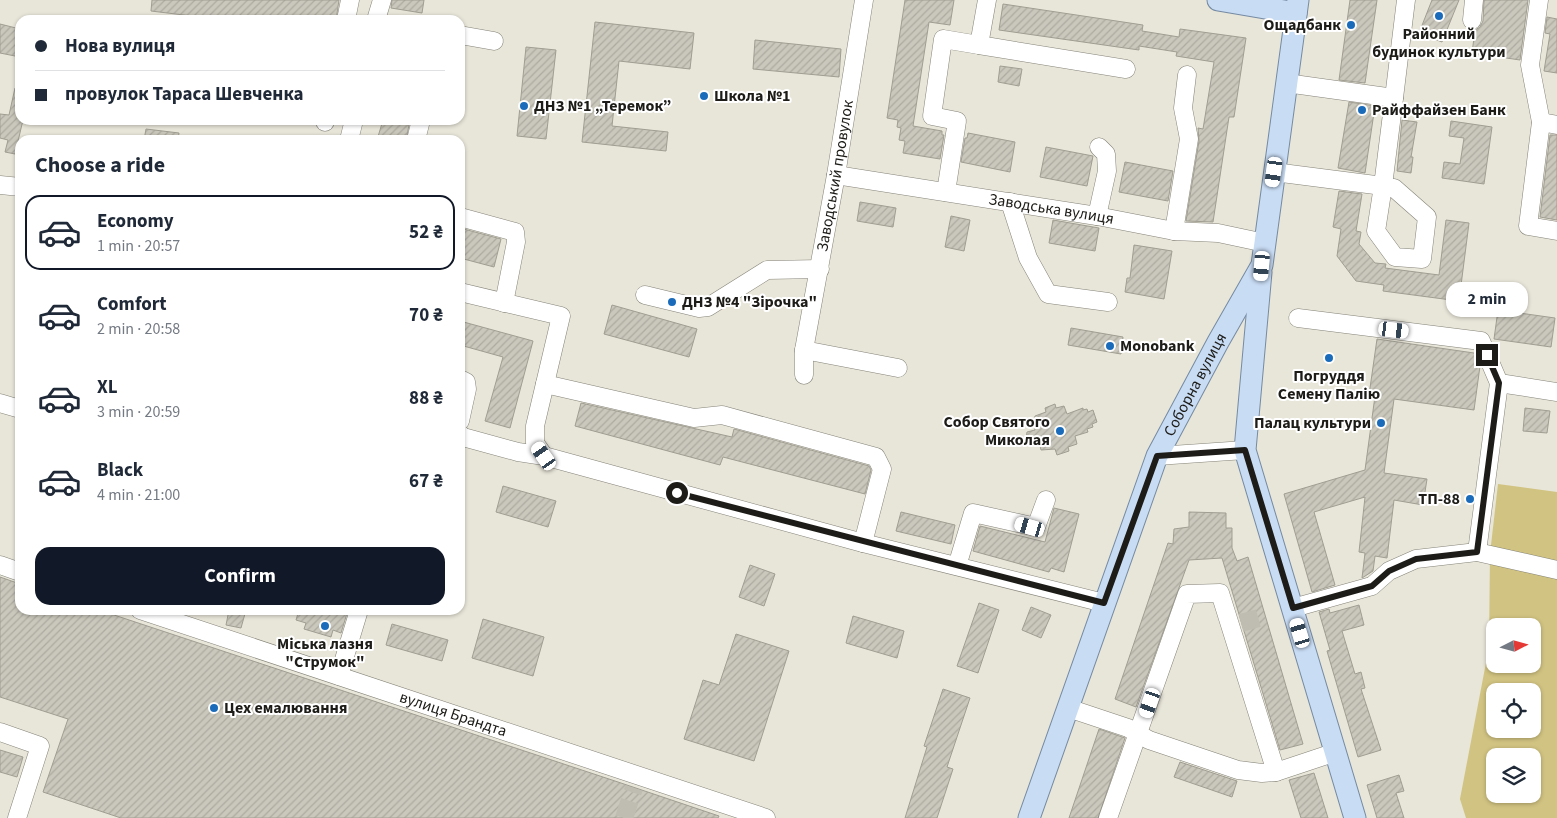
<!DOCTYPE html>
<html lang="en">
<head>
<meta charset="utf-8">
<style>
	:root { --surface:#fff; --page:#f6f6f7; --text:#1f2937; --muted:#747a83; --line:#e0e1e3; --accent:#111827 }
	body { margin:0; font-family:"Source Sans 3",sans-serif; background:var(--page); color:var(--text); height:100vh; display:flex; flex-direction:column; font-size:19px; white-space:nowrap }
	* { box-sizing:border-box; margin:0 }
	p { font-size:16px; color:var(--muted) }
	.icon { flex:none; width:28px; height:28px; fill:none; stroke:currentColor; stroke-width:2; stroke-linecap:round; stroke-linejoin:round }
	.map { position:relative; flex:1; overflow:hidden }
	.sheet { position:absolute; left:15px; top:135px; width:450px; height:480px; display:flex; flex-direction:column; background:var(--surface); border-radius:15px; box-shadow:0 1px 4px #0004 }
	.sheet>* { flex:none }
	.banner { position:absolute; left:15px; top:15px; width:450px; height:110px; border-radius:15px; box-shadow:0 1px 4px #0004; display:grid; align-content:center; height:110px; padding:0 20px; background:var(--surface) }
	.needle { width:32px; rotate:84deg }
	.tools { position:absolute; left:1486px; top:618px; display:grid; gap:10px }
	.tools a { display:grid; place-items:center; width:55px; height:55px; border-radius:10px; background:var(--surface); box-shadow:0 1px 4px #0004; font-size:25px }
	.end { position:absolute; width:22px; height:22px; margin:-11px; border:6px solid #1d1c18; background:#fff; box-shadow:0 0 0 2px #fff }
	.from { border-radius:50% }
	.bubble { position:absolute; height:35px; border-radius:15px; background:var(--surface); box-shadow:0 1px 4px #0004; font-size:16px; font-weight:700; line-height:35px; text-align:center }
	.car { position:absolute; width:15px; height:30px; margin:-15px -8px; border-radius:6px; box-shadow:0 0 4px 1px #0007; background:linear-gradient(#fff 24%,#345 0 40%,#fff 0 76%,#345 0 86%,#fff 0) }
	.banner b { display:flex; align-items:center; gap:18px; height:48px; font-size:19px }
	.banner b+b { border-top:1px solid var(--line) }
	.banner i { width:12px; height:12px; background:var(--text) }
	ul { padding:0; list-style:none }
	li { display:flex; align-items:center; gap:15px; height:75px; margin:0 10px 8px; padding:0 10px; border:2px solid transparent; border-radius:15px }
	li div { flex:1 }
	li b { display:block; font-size:19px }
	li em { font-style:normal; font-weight:700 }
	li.active { border-color:var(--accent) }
	li>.icon { width:45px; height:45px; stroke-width:1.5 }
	h2 { padding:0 20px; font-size:22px; line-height:60px }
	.primary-button { display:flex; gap:10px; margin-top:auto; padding:10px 20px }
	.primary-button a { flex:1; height:58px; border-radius:15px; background:var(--accent); color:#fff; font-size:20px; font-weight:700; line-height:58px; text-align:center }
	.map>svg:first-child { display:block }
	.grass { fill:#d1c381; fill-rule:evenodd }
	.building { fill:url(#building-hatch); stroke:#a09d92 }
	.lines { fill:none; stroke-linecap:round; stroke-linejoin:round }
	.minor-tunnel { stroke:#bfbdb2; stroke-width:18; stroke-dasharray:18 9; stroke-linecap:butt }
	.minor-casing { stroke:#858378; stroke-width:19 }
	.major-casing { stroke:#748aa2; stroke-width:23 }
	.minor { stroke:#fff; stroke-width:18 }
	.major { stroke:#c8dcf4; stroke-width:21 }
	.route { stroke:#1d1c18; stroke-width:6 }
	.poi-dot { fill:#1a6bb9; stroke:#fff; stroke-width:2 }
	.labels { text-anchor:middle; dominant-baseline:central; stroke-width:4; stroke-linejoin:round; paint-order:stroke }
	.poi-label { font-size:16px; font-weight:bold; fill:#1d1c18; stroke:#fff; text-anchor:start }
	.street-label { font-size:16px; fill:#1d1c18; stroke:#fff }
</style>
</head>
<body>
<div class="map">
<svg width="1557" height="818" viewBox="0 0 1557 818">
	<defs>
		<pattern id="building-hatch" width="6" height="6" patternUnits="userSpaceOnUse" patternTransform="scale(1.25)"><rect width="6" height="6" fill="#cac8bc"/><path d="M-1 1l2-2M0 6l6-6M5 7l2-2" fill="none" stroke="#adaba1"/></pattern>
	</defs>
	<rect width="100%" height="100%" fill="#e8e5d9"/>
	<path class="grass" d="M1498,484L1557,492V818H1466L1460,799L1489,647L1490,554ZM1495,626H1532V664H1495ZM1495,691H1532V729H1495ZM1495,756H1532V794H1495Z"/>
	<path class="building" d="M152,0H339L336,20H225L151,11Z
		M392,0H424L422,13L391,8Z
		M905,0H954L950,25L929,22L913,126L942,131V135H944L940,159L903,153L905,141L899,140L901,128L897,127L898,120L887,118Z
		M1350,0H1377L1365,83L1339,80Z
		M1432,0H1459L1442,42L1419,33Z
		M1484,0H1528L1520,60L1472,53L1475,30L1480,27L1483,21Z
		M1003,4L1143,25L1142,31L1179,37L1180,29L1246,38L1234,117H1229L1213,222L1186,221L1199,141L1198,128L1203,129L1214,62L1176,56L1177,52L1139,46V50L999,30Z
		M1547,17L1557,19V73L1544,71L1550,34L1545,33Z
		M595,22L694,33L690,69L619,61L612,126L668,132L666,151L582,142Z
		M0,24L20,29V57L0,53Z
		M755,40L841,49L839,77L753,69Z
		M526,47L556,50L546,139L517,136Z
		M1000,66L1022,69L1019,86L998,82Z
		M15,88L20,89V120H23L15,154L5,152L8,140L0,138V114L9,115Z
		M1349,102L1375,106L1365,173L1338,168Z
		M383,120H410L406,140H377Z
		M1402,120L1417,122L1411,157H1413L1411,173L1397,171Z
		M1451,121L1492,127L1484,184L1442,178L1444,162L1460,164L1464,138L1449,136Z
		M146,129L179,133L178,140H144Z
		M968,133L1015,142L1010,172L961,162L965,138H967Z
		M1550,135H1557V220L1540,217Z
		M1046,147L1093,156L1087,186L1040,177Z
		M1125,162L1173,171L1168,201L1119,192Z
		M1339,191L1362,194L1356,231L1361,232L1359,244L1375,263L1386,264L1385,268L1439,275L1446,220L1469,223L1459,301L1383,291L1384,285L1356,281L1337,256L1341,229L1333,227Z
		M860,202L896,208L893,227L857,221Z
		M951,216L970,220L964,251L945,247Z
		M1053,220L1099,228L1095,251L1049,243Z
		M460,228L501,239L494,267L460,258Z
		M1134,245L1172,251L1164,299L1125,292L1127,278H1130Z
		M612,305L697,329L689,357L604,334Z
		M1498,310L1555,318L1551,347L1494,339Z
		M460,321L533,341L510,428L485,421L503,357L460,345Z
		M1071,328L1123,337L1121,354L1068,345Z
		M1377,339L1474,353L1480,366L1474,410L1394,399L1384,473L1427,479L1423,505L1394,500L1387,558L1375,556L1373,571L1362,578L1365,553L1359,552L1365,497L1314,512L1335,585L1312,592L1284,494L1365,470L1375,396L1369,395Z
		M581,403L732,437L734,429L869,466L871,470L865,494L723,457L720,465L575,426Z
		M1055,404L1056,408L1064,406L1067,414L1083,408V410L1087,409L1088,412L1093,410L1097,422L1092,424L1093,427L1087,429L1088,432L1075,436L1077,444L1068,447L1069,451L1057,455L1055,449L1041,450L1039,442L1030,445L1026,439L1027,432L1035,430L1033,422L1035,416L1046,412L1045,408Z
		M1525,408L1550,411L1547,433L1523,431Z
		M503,486L556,501L548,527L496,512Z
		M1054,508L1079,514L1064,572L1051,568L1049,572L973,551L980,526L1045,542Z
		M901,512L955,525L951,544L896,531Z
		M1189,512L1226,513V528H1232V548L1237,561L1248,557L1303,744L1280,750L1222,558L1189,560L1136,707L1115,699L1168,543L1173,544L1174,529L1189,527Z
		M750,565L775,574L764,606L739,597Z
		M0,577L20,584V610H99L615,781L719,816L718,818H121L43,792L68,719L0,697Z
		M979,603L999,610L978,673L957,666Z
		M1359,605L1364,625L1342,631L1355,674L1361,672L1365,688L1361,689L1381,750L1358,757L1327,651L1330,650L1319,612L1329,609L1330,613Z
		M1031,607L1051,615L1041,638L1022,630Z
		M229,610H246L241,628L226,625Z
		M299,610H348L341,633L333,630L331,637L304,629L306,623L296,620Z
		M853,616L904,631L897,658L846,643Z
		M483,619L544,637L533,676L472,658Z
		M392,624L448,640L442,661L386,645Z
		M736,634L789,651L754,761L684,739L703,680L719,685Z
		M943,689L970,698L947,767L953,769L937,818H905L927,747L924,746Z
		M1099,729L1125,738L1098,818H1069Z
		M0,750L23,757L17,777L0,772Z
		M1180,762L1237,781L1232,797L1174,777Z
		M1314,773L1328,818H1301L1289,780Z
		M1399,775L1404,791L1396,793L1404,818H1377L1367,785Z"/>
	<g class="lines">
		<path class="minor-tunnel" d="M1241,623L1266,616
			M624,818L634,788"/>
		<defs>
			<g id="minor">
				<path d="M987,0L979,45L1126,69"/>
				<path d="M1539,0L1530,65L1541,122L1528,226L1557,231"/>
				<path d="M346,20L350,0"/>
				<path d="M376,20L382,0"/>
				<path d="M1472,20L1474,0"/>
				<path d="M460,35L494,41"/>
				<path d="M1394,98L1406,0"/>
				<path d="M325,122V120"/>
				<path d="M1541,122L1557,125"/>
				<path d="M349,140L354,120"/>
				<path d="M416,140L421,120"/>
				<path d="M1274,172L1383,186L1394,98L1286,83"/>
				<path id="s1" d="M836,175L1097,216L1174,231L1218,233L1265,243"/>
				<path d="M0,185L20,187"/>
				<path d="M1383,186L1394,188L1427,217L1422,259L1395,257L1376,231Z"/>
				<path d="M946,192L957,121L932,116L943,39L979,45"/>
				<path d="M1010,202L1028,258L1048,294L1108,302"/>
				<path d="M1097,216L1107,171L1106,154L1099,147"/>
				<path d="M460,217L515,232L516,242L504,303"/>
				<path d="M1174,231L1189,139L1183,108L1187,75"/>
				<path d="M460,292L561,316L535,426V443L544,456"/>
				<path d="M645,295L699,308L708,307L767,270L820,269"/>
				<path d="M1298,318L1481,341L1499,383"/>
				<path d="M804,350L898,368"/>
				<path id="s2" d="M804,375V350L836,175L864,0"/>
				<path d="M460,379L466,382L467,389L460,421"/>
				<path d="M1499,383L1557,392"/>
				<path d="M545,384L694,418L722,415L876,457L882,469L863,543"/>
				<path d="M0,403L20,409"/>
				<path d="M460,434L463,437L518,452L544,456L863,543L1104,603"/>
				<path d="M1157,456L1245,450"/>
				<path d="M1477,552L1499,383"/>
				<path d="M0,565L20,572"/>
				<path d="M957,566L973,513L1036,527L1046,500"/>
				<path d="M1293,608L1372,586L1389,571L1416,559L1477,552L1557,570"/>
				<path id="s3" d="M140,610L766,818"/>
				<path d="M339,676L359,610"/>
				<path d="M1068,708L1128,728L1149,740L1238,770L1262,773L1276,772"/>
				<path d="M0,732L40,746L17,818"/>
				<path d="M1108,818L1187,594L1220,593L1276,772L1336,752"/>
			</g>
			<g id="major">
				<path d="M1218,0L1296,13"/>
				<path d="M1261,272L1245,450L1355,818"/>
				<path id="s4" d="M1029,818L1157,456L1218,342L1262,265L1298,0"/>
			</g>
		</defs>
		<use href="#minor" class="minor-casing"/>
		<use href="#major" class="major-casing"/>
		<use href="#minor" class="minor"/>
		<use href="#major" class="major"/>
	</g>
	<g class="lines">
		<path class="route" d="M677,493L1104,603L1157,456L1245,450L1293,608L1372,586L1389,571L1416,559L1477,552L1499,383L1487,355"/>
	</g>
	<g class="poi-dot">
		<circle cx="1439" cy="16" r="5"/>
		<circle cx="1351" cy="25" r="5"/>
		<circle cx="704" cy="96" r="5"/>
		<circle cx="524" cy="106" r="5"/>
		<circle cx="1362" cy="110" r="5"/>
		<circle cx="672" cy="302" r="5"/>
		<circle cx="1110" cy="346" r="5"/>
		<circle cx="1329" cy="358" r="5"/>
		<circle cx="1381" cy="423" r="5"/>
		<circle cx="1060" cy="431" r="5"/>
		<circle cx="1470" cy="499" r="5"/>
		<circle cx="325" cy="626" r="5"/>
		<circle cx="214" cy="708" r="5"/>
	</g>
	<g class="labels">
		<g class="poi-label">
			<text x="1341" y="25" text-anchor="end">Ощадбанк</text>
			<text x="1439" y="34" text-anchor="middle">Районний<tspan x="1439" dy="18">будинок культури</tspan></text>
			<text x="714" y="96">Школа №1</text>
			<text x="534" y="106">ДНЗ №1 „Теремок”</text>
			<text x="1372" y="110">Райффайзен Банк</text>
			<text x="682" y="302">ДНЗ №4 "Зірочка"</text>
			<text x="1120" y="346">Monobank</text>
			<text x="1329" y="376" text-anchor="middle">Погруддя<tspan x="1329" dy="18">Семену Палію</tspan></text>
			<text x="1050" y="422" text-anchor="end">Собор Святого<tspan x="1050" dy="18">Миколая</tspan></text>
			<text x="1371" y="423" text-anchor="end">Палац культури</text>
			<text x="1460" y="499" text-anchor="end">ТП-88</text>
			<text x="325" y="644" text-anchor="middle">Міська лазня<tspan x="325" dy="18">"Струмок"</tspan></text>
			<text x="224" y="708">Цех емалювання</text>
		</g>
		<g class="street-label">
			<text stroke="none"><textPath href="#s2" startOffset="202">Заводський провулок</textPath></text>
			<text stroke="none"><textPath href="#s1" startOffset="218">Заводська вулиця</textPath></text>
			<text stroke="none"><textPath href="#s4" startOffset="465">Соборна вулиця</textPath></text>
			<text stroke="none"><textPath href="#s3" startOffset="330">вулиця Брандта</textPath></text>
		</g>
	</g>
</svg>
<div class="tools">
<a><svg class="needle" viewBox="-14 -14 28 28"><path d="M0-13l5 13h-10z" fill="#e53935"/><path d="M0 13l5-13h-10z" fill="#747a83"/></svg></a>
<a><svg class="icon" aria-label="locate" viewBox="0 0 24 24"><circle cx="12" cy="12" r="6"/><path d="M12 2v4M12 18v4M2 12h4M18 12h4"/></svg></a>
<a><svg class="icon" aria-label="layers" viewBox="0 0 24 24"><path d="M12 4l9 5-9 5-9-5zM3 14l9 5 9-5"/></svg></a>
</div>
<i class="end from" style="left:677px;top:493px"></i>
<i class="end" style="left:1487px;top:355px"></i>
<div class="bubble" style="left:1446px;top:282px;width:82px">2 min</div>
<i class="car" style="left:1274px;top:172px;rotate:188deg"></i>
<i class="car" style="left:1262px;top:266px;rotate:185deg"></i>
<i class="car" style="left:1394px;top:330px;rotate:97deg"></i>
<i class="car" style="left:544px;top:456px;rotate:325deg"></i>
<i class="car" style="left:1030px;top:527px;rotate:286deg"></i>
<i class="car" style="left:1300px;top:633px;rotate:343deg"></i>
<i class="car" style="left:1150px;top:703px;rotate:199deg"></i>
<div class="banner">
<b><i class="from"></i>Нова вулиця</b>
<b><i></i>провулок Тараса Шевченка</b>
</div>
<section class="sheet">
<h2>Choose a ride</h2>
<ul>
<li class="active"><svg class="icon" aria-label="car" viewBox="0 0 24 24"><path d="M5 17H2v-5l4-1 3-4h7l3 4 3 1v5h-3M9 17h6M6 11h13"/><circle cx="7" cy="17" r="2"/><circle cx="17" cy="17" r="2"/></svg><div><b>Economy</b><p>1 min · 20:57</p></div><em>52 ₴</em></li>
<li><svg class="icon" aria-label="car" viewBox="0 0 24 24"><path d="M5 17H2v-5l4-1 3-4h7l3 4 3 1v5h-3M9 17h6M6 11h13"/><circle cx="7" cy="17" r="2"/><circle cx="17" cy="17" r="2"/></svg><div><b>Comfort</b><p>2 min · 20:58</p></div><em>70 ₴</em></li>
<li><svg class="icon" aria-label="car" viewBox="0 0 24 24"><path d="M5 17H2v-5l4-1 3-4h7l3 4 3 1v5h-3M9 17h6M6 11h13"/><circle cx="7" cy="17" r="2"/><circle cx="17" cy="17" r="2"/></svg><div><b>XL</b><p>3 min · 20:59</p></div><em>88 ₴</em></li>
<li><svg class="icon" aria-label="car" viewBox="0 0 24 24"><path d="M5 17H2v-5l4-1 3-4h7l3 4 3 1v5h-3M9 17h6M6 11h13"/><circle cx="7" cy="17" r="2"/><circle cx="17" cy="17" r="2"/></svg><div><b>Black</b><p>4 min · 21:00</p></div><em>67 ₴</em></li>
</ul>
<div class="primary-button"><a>Confirm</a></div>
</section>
</div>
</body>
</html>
